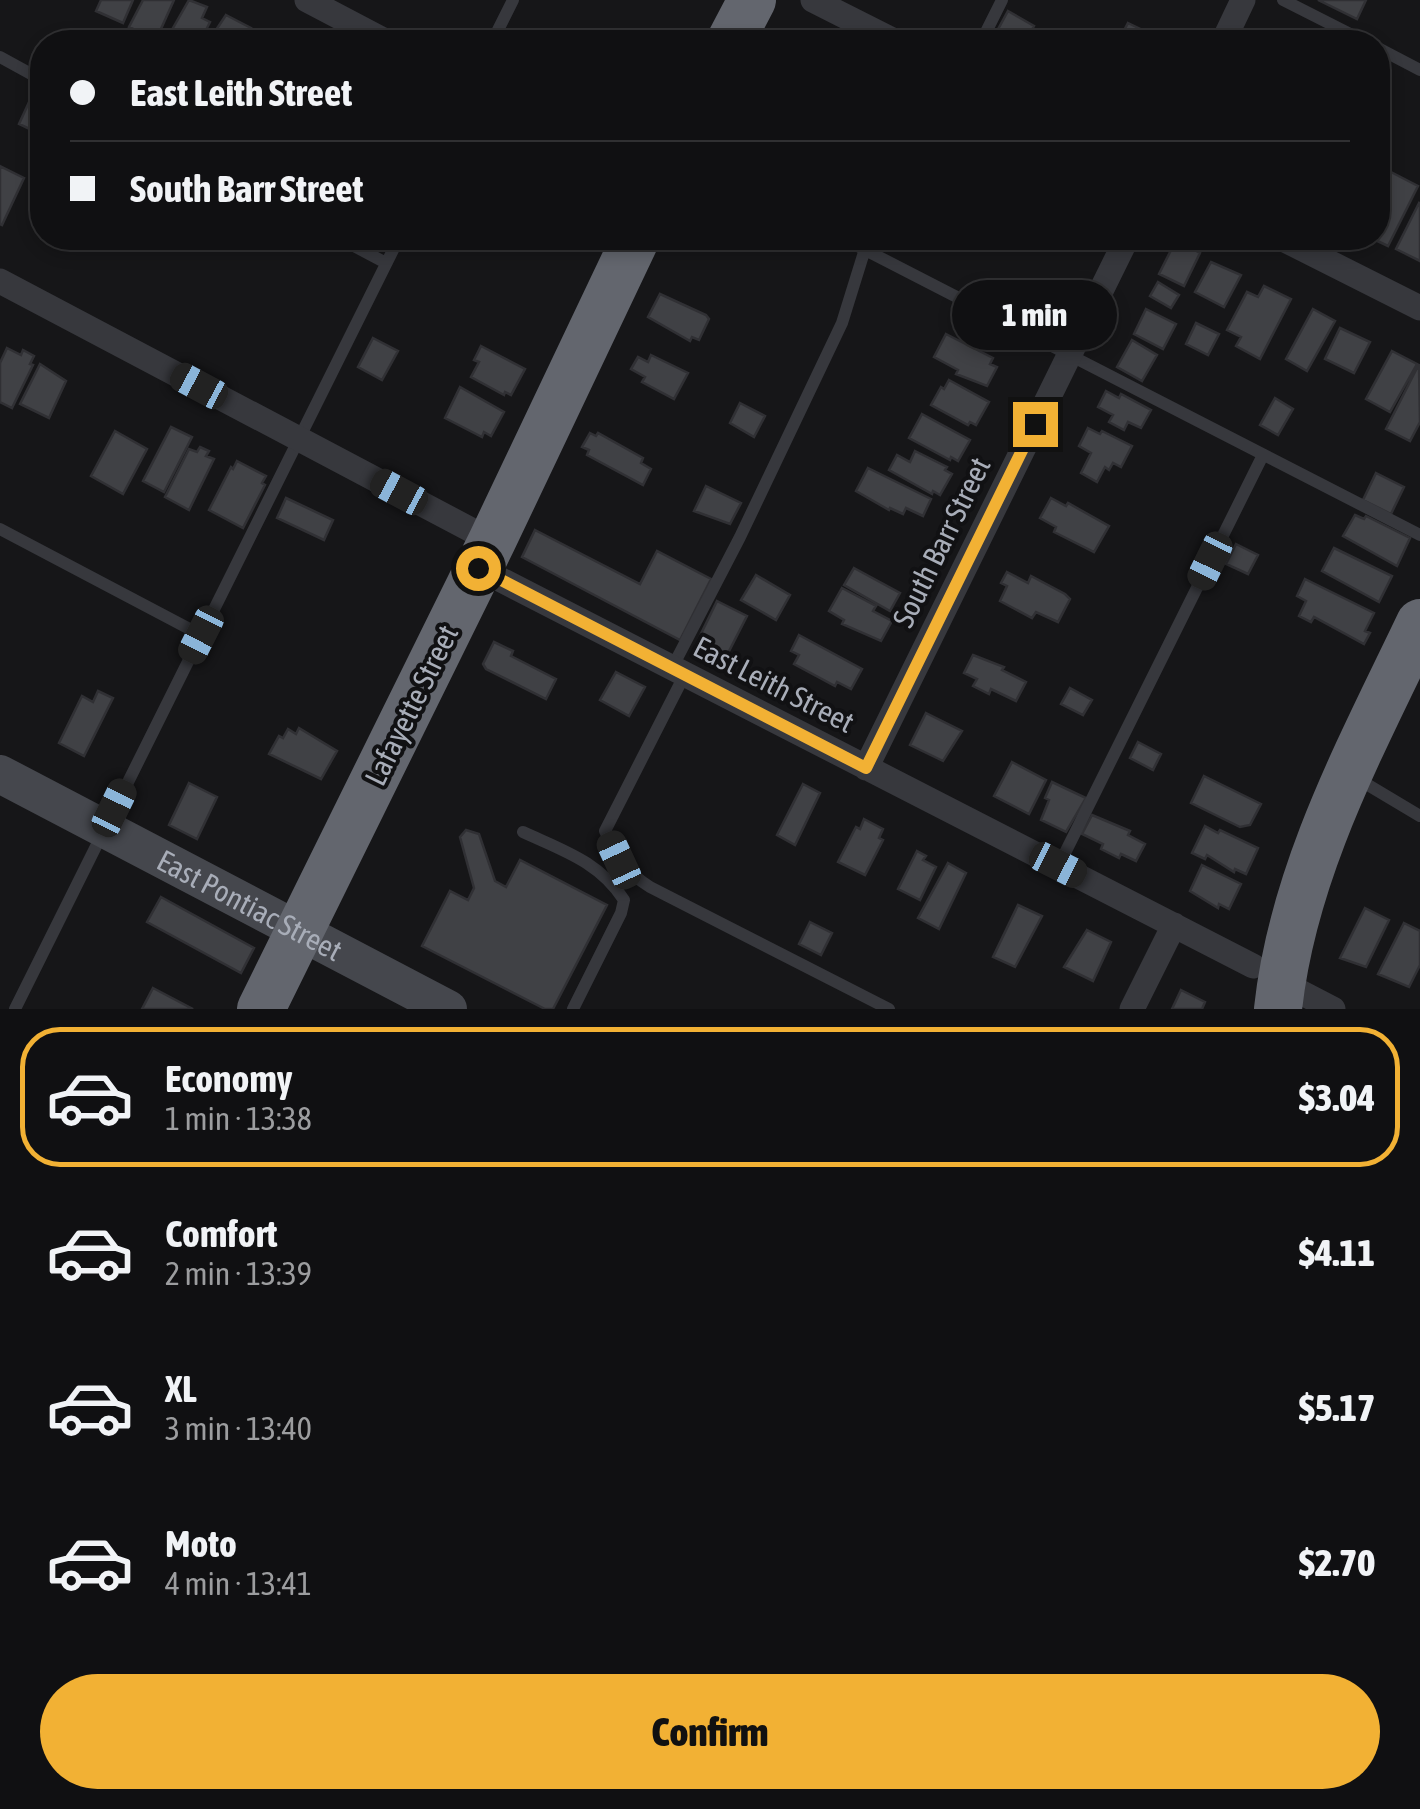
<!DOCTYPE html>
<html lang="en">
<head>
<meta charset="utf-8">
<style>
	:root { --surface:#101012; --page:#1e1e20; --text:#f1f3f6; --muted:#9c9d9f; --line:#303032; --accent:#f2b134 }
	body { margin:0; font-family:"Asap Condensed",sans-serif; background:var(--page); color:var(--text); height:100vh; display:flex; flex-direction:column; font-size:38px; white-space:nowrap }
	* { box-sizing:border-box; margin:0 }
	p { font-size:32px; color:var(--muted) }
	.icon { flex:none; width:55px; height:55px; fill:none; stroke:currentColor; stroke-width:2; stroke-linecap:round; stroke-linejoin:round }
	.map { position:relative; height:1009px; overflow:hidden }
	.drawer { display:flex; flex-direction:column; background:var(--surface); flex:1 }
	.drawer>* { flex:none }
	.guide { position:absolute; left:30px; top:30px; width:1360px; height:220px; border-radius:40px; box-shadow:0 5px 15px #0003,0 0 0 2px var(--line); display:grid; align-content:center; height:220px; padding:0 40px; background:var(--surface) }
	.end { position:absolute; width:45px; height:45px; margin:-22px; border:12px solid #f2b134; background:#111; box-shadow:0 0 0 5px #111 }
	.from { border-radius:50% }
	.bubble { position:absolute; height:70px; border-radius:35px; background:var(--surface); box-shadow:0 5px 15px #0003,0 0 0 2px var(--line); font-size:32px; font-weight:800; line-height:70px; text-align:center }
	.car { position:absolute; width:30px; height:60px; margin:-30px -15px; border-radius:12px; box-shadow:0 0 8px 2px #0007; background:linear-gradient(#222 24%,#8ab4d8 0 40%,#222 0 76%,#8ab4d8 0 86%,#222 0) }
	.guide b { display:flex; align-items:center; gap:35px; height:95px; font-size:38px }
	.guide b+b { border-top:2px solid var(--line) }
	.guide i { width:25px; height:25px; background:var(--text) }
	ul { padding:18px 0 0; list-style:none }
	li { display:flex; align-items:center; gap:30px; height:140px; margin:0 20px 15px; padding:0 20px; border:5px solid transparent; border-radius:40px }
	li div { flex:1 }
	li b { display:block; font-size:38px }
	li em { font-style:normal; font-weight:800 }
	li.selected { border-color:var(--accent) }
	li>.icon { width:90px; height:90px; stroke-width:1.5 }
	.action { display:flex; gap:20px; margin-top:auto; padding:20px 40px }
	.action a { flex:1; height:115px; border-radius:60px; background:var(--accent); color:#111; font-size:40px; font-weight:800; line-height:115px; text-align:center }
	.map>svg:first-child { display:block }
	.building { fill:#404145; stroke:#303034; stroke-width:2.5 }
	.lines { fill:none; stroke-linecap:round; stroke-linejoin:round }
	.lane { stroke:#37383d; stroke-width:12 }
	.street { stroke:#37383d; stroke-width:25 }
	.secondary { stroke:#45474d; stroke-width:38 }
	.highway { stroke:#63666e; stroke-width:48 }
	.route { stroke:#f2b134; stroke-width:12 }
	.labels { text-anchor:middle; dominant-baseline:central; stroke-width:8; stroke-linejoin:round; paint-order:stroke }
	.street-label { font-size:30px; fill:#a8adb8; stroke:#111113 }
</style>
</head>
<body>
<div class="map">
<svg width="1420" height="1009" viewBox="0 0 1420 1009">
	<rect width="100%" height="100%" fill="#161618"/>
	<path class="building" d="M101,0H133L123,23L96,11Z
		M143,0H174L156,40L129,27Z
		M189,0L207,7L202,18L210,22L200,42H165Z
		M1318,0H1366L1357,19Z
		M1008,11L1034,26L1025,42H991Z
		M226,15L251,28L244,42H208Z
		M1128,23L1161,39L1160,42H1118Z
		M30,100L42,106L40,134L19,124Z
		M0,166L24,178L2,225L0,224Z
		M1389,171L1418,186L1388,246L1371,238H1378V195Z
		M1419,203L1420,204V261L1396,249Z
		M1176,240L1200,253L1184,286L1159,274Z
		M1211,262L1241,275L1224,307L1195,292Z
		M1158,282L1179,295L1171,308L1150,296Z
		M1264,286L1291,299L1260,359L1236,346L1241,337L1227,330L1247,292L1258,297Z
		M660,294L706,315L709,319L699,340L692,337L690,341L648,317Z
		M1146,309L1176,324L1163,349L1134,334Z
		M1313,309L1335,321L1307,371L1286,359Z
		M980,316L1014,333L1005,350L972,333Z
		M1196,323L1219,334L1208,355L1186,344Z
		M1340,328L1370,342L1354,373L1325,359Z
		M946,334L993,358L990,364L997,367L987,386L956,374L958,370L934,357Z
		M373,338L398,351L382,380L358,367Z
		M1132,340L1157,355L1142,381L1117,367Z
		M481,346L525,369L511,395L505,392L504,395L471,377L479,362L474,360Z
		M7,348L21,355L23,350L34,356L30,364L33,365L12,408L0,402V363Z
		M1392,351L1417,364L1390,412L1366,399Z
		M651,355L688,373L674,399L642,382L645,377L631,369L638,357L648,362Z
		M40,364L66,381L49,418L20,404Z
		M1419,364L1420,422L1410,441L1386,429Z
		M949,380L989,402L976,425L970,422L968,425L931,405L941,387L944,389Z
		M460,387L504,412L491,436L484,432L482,437L445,418Z
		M1106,391L1119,398L1121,394L1151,410L1141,428L1128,422L1124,430L1109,422L1113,415L1098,407Z
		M1275,398L1293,409L1278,435L1260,425Z
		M740,403L765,416L754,437L730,423Z
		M922,414L970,440L958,461L951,457L950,460L909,438Z
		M171,427L192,437L164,492L143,481Z
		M1088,428L1100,434L1102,431L1132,446L1121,467L1113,463L1109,470L1105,467L1097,482L1081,473L1091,453L1079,446Z
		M115,431L147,449L123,494L91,476Z
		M590,433L596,436L598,433L643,458L641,463L651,469L643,485L587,455L589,450L582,447Z
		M200,447L209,451L206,456L214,459L189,510L165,497L189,449L197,452Z
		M915,451L947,467L945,470L952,474L940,495L933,491L932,494L889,470L897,455L910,462Z
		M237,461L266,476L262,483L265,485L243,528L209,510L231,467L233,469Z
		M868,468L931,499L923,516L906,508L903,514L890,508L889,510L856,491Z
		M1376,473L1404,487L1391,514L1363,500Z
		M706,486L741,503L730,524L694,511Z
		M286,498L333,520L324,540L277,518Z
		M1051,498L1066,506L1068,503L1109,526L1094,552L1054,532L1056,527L1040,518Z
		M1355,515L1364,519L1366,516L1410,538L1397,566L1343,536Z
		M535,530L640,584L657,551L711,579L680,640L522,557Z
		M1236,544L1258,555L1248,574L1226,564Z
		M1334,548L1392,576L1379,602L1322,571Z
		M854,568L900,593L890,611L844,585Z
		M1007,572L1028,583L1031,576L1065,594L1070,599L1058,622L1036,612L1032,618L1000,601L1007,586L1001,583Z
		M756,575L790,595L776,620L741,600Z
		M1305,579L1374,613L1365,631L1370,633L1364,644L1314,617L1311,622L1299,616L1306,601L1297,596Z
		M842,588L876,606L873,611L892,621L881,641L842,624L844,620L829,611Z
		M717,601L747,616L725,659L696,644Z
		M799,635L862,669L851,689L837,682L835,686L794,664L799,655L791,651Z
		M494,642L513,651L511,656L556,679L546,699L486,669L483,664Z
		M973,655L1004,667L1002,670L1026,682L1016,701L991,689L989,694L973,686L977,679L964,673Z
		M616,672L645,687L629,716L600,700Z
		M1070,688L1092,700L1083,715L1061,704Z
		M98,691L113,698L84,756L59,743L82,696L93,702Z
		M926,713L962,731L943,761L910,745Z
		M299,728L337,751L321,779L269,754L279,736L283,738L288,729L296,734Z
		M1138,742L1161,754L1153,770L1130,758Z
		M1012,762L1046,780L1029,814L994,796Z
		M1204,776L1261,804L1250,825L1240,827L1191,803Z
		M1052,782L1086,798L1066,832L1041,820L1049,800L1045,798Z
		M189,783L217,797L197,839L169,825Z
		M803,784L820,793L795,845L777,835Z
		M1092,815L1130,831L1128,835L1145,844L1136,861L1121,854L1119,858L1101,849L1103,844L1082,834Z
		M864,819L883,829L879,838L883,840L865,875L838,862L856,827L860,829Z
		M1205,826L1218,833L1220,830L1258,848L1246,874L1235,869L1234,872L1207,855L1205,859L1192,853Z
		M466,830L479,834L495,881L506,887L520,860L607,905L553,1009H545L422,946L450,891L468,900L474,888L460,837Z
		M917,851L926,856L923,860L936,867L920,900L898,889Z
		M948,863L966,873L939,929L918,918Z
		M1202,865L1241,884L1229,909L1219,904L1218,908L1190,891Z
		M161,897L254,948L241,973L147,922Z
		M1018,905L1042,916L1015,967L993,957Z
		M1365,908L1389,920L1366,967L1340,958Z
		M810,922L832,933L821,955L799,944Z
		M1404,923L1420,931V965L1409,987L1378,974Z
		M1087,930L1111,942L1093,981L1064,967Z
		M153,988L193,1009H142Z
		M1181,990L1205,1002L1202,1009H1172Z"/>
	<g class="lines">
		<path class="lane" d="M1283,0L1366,42
			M492,42L513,0
			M981,42L1002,0
			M1378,48L1420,70
			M0,57L42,80
			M339,238L386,263
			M842,238L1420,535
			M0,529L201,635
			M672,668L740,537L842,323L865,249
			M685,674L605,831C617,857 626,872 650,887L889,1009
			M1358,779L1420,816
			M523,832C562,850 600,862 624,900L621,913L573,1009
			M1059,865L1263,455
			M15,1009L399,238"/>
		<path class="street" d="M307,0L387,42
			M813,0L896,42
			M1223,42L1243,0
			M1281,238L1420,308
			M0,281L492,541
			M478,568L1253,966
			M866,768L1127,238
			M1281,982L1333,1009
			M1132,1009L1174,925"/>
		<path class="secondary" id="s1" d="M0,774L448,1009"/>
		<path class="highway" d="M730,42L752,0
			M261,1009L492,541L636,238
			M1278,1009C1293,871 1361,747 1420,623"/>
	</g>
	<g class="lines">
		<path class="route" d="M478,568L866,768L1035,424"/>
	</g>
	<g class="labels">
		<g class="street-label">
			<text transform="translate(941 542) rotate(-64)">South Barr Street</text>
			<text transform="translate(774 684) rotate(27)">East Leith Street</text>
			<text transform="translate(411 705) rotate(-64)">Lafayette Street</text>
			<text stroke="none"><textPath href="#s1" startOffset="282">East Pontiac Street</textPath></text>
		</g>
	</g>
</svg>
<i class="end from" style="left:478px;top:568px"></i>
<i class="end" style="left:1035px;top:424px"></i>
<div class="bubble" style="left:952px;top:280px;width:165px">1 min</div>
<i class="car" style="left:199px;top:386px;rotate:298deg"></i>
<i class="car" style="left:399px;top:492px;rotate:298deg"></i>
<i class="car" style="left:1210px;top:561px;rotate:206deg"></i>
<i class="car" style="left:201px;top:635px;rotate:207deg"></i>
<i class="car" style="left:114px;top:808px;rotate:26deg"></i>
<i class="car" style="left:619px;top:860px;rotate:335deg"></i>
<i class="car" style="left:1058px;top:865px;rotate:117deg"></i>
<div class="guide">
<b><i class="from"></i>East Leith Street</b>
<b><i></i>South Barr Street</b>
</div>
</div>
<section class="drawer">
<ul>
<li class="selected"><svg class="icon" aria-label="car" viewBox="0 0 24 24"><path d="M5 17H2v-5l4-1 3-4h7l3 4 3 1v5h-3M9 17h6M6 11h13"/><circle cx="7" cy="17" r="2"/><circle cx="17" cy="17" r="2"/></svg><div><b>Economy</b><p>1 min · 13:38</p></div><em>$3.04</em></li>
<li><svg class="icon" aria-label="car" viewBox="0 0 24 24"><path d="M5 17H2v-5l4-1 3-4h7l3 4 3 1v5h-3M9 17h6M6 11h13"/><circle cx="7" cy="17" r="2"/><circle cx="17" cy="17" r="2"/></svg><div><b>Comfort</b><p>2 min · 13:39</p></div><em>$4.11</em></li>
<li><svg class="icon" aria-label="car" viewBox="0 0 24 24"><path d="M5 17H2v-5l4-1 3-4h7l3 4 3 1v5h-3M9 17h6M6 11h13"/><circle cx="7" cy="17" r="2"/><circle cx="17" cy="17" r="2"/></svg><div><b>XL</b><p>3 min · 13:40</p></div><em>$5.17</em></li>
<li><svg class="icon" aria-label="car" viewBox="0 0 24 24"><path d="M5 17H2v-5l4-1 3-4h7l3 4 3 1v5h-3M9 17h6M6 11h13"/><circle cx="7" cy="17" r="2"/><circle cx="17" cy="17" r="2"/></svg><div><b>Moto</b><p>4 min · 13:41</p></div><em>$2.70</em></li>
</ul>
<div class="action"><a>Confirm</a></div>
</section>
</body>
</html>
